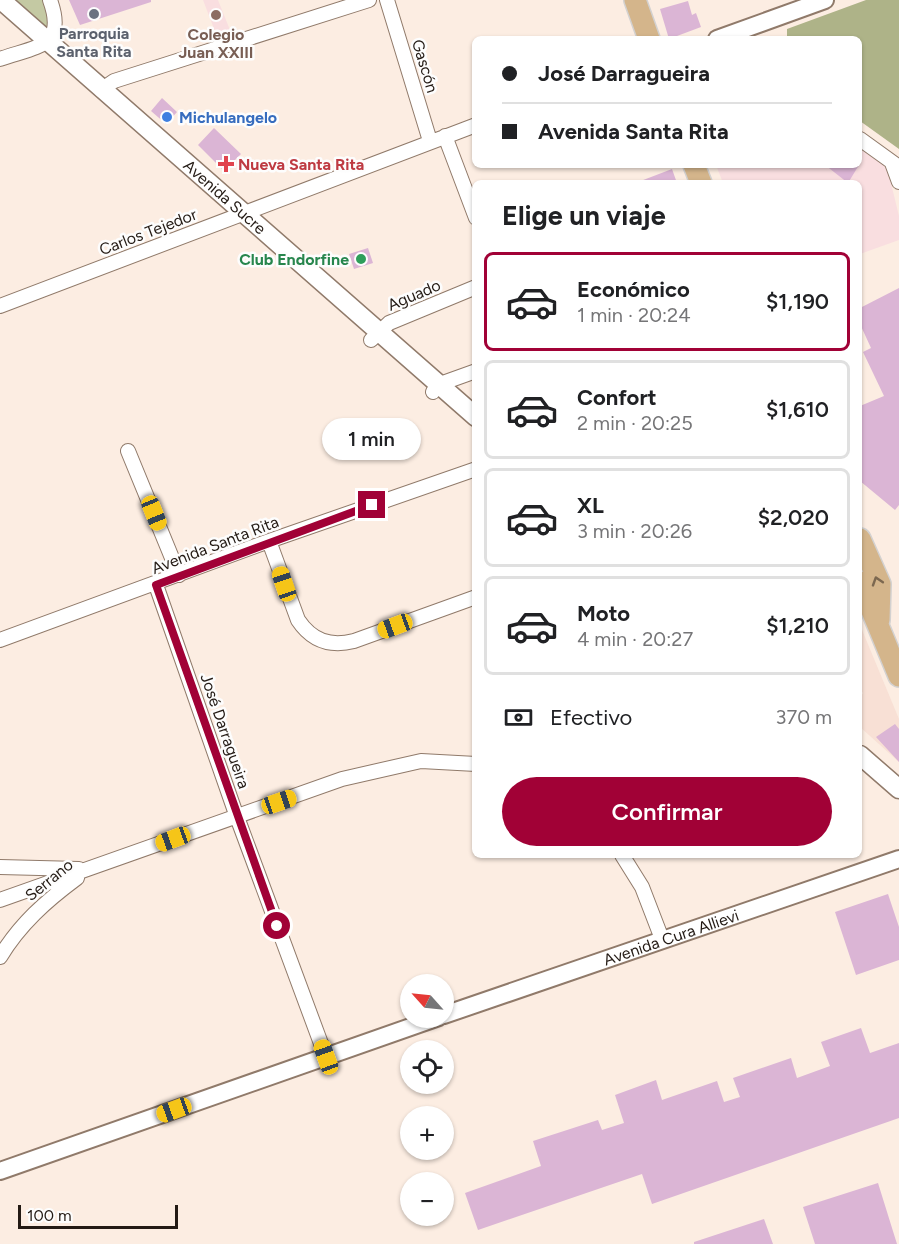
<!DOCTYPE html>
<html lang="es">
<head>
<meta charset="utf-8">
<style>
	:root { --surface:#fff; --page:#f6f6f6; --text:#202124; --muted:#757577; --line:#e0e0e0; --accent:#a10136 }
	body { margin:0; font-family:Figtree,sans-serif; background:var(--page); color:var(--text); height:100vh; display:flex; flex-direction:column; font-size:22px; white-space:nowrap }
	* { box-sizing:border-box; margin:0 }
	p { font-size:20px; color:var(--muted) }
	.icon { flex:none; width:33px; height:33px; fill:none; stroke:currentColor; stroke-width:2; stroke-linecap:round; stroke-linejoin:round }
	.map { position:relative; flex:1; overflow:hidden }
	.side { position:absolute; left:472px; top:180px; width:390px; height:678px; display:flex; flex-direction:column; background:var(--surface); border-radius:9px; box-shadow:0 2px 4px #0004 }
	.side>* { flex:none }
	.guide { position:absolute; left:472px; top:36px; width:390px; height:132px; border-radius:9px; box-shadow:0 2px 4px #0004; display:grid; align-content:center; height:132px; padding:0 30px; background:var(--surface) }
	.needle { width:39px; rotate:297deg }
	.tools { position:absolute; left:400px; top:974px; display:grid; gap:12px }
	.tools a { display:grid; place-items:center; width:54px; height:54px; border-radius:50%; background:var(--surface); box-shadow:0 2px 4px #0004; font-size:30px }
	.scale { position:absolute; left:18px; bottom:15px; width:160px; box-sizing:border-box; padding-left:6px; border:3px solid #231a14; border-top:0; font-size:16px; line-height:21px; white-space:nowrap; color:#231a14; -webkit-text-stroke:4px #fdfdfd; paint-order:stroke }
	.end { position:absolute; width:27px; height:27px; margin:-14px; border:8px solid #a10136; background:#fff; box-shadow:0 0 0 3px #fff }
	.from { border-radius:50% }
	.bubble { position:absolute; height:42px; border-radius:21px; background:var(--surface); box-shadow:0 2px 4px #0004; font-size:20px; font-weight:600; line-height:42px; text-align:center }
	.car { position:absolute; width:18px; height:36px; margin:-18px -9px; border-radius:8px; box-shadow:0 0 4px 2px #0007; background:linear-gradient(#f5c518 24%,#345 0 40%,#f5c518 0 76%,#345 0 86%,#f5c518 0) }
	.guide b { display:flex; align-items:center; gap:21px; height:57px; font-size:22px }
	.guide b+b { border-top:2px solid var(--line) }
	.guide i { width:15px; height:15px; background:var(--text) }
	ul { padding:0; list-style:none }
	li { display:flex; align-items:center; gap:18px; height:99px; margin:0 12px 9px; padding:0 18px; border:3px solid var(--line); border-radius:9px }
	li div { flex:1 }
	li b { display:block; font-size:22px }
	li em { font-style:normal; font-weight:600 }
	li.active { border-color:var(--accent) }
	li>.icon { width:54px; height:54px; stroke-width:1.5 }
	h2 { padding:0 30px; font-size:27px; line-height:72px }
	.pay { display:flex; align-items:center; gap:15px; height:66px; padding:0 30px; font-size:22px }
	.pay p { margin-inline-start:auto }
	.button { display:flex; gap:12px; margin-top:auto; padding:12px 30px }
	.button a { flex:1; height:69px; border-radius:36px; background:var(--accent); color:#fff; font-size:24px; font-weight:600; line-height:69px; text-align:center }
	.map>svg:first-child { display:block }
	.commercial { fill:#f8e0d5 }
	.education { fill:#f9dee0 }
	.green { fill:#c4c9a3 }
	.forest { fill:#aeb388 }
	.building { fill:#dbb5d5 }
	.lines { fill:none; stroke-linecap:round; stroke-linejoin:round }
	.minor-casing { stroke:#907a6a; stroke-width:16 }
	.tertiary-casing { stroke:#907a6a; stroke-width:20 }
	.secondary-casing { stroke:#907a6a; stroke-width:21 }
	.primary-casing { stroke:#d3d1d0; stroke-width:24 }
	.minor { stroke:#fff; stroke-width:14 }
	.tertiary { stroke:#fff; stroke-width:16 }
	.secondary { stroke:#fff; stroke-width:18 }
	.primary { stroke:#d4b58b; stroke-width:21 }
	.oneway { stroke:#7c6850 }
	.route { stroke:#a10136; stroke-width:8 }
	.worship-dot { fill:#6b7280; stroke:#fdfdfd; stroke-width:2 }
	.education-dot { fill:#8d6e63; stroke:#fdfdfd; stroke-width:2 }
	.shop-dot { fill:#3f7fe0; stroke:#fdfdfd; stroke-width:2 }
	.health-dot { fill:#e0444e; stroke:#fdfdfd; stroke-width:2 }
	.leisure-dot { fill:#2e9e5b; stroke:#fdfdfd; stroke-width:2 }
	.labels { text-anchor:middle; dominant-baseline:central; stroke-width:5; stroke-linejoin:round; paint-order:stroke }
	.worship-label { font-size:16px; font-weight:bold; fill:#5b616d; stroke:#fdfdfd }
	.education-label { font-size:16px; font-weight:bold; fill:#785e54; stroke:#fdfdfd }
	.street-label { font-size:16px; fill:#231a14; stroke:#fdfdfd }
	.shop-label { font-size:16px; font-weight:bold; fill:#366cbe; stroke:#fdfdfd; text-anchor:start }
	.health-label { font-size:16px; font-weight:bold; fill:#be3a42; stroke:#fdfdfd; text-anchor:start }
	.leisure-label { font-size:16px; font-weight:bold; fill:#27864d; stroke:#fdfdfd; text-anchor:end }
</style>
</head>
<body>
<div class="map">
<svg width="899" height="1244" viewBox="0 0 899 1244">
	<rect width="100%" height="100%" fill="#fcede2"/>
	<path class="commercial" d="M860,625L899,719V762L860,727V698L863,693L860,689Z"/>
	<path class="education" d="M203,0H218L230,30L216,34Z
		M860,149L887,167L899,216V240L860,254V183H723L716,165H860Z"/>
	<path class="green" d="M9,0H43L51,23L46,30Z"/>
	<path class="forest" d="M866,0H899V149L860,121V39H787V29Z"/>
	<path class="building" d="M69,0H151V2L80,25Z
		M688,1L692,15L696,13L701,27L669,39L660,9Z
		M162,98L177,112L166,124L151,111Z
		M214,128L241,154L224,171L198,145Z
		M825,165H859L848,183Z
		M672,169L677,183H638V182Z
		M368,248L373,263L354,269L349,254Z
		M899,288V505L895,510L860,481V406L884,396L863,352L871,348L860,324V308Z
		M895,724L899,729V762L876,737Z
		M888,894L899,927V960L856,975L835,912Z
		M861,1028L870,1053L899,1043V1118L652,1204L642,1174L478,1230L465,1193L541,1166L533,1141L598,1120L602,1130L624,1123L615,1095L656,1080L662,1100L717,1081L724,1102L740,1097L733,1078L791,1058L797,1078L830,1066L821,1042Z
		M878,1183L897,1244H815L803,1207Z
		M764,1219L773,1244H694V1242Z"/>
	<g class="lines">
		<defs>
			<path id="minor" d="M387,0L430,141
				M0,59C37,46 67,47 50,0
				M101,90L114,81L369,0
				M445,136L476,218
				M860,139L899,167
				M892,163L899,182
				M0,306L476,125
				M371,340L389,323L476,287
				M433,392L437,385L476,371
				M128,451L179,575
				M269,541L298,620C312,641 330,647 354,641L476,597
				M156,585L237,817L326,1057
				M0,640L269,541L476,469
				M622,855L642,887L662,939
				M0,867L79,869
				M0,900L342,779L421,761L476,764
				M0,957C20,924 46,901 77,878"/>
			<g id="tertiary">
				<path d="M717,39L825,0"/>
				<path id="s1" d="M444,1015L899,859"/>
				<path d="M0,1171L439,1017"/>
			</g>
			<g id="secondary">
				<path id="s2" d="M1,0L476,417"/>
				<path d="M860,755L899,789"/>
			</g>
			<path id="primary" d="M635,0L649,39
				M694,165L701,183
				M860,539L880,584L879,620
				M860,582L899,676"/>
		</defs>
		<use href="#minor" class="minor-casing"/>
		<use href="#tertiary" class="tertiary-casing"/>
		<use href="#secondary" class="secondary-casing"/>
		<use href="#primary" class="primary-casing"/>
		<use href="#minor" class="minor"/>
		<use href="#tertiary" class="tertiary"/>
		<use href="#secondary" class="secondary"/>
		<use href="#primary" class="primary"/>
	</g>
	<defs><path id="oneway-chevron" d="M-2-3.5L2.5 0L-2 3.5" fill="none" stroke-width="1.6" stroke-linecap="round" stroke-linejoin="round" transform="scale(1.5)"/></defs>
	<use class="oneway" href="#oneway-chevron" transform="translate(877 581) rotate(-108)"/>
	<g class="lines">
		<path class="route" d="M277,926L156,585L372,505"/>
	</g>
	<circle class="worship-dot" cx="94" cy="14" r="6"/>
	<circle class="education-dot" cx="216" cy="15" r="6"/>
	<circle class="shop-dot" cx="167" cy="117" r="6"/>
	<path class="health-dot" d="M223 155h6v6h6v6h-6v6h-6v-6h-6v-6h6z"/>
	<circle class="leisure-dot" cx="361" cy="259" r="6"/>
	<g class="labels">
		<g class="worship-label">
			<text x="94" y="33">Parroquia<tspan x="94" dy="18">Santa Rita</tspan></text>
		</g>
		<g class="education-label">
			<text x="216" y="34">Colegio<tspan x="216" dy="18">Juan XXIII</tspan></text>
		</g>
		<g class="street-label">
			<text transform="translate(425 66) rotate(73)">Gascón</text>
			<text stroke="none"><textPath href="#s2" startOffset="298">Avenida Sucre</textPath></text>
			<text transform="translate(148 232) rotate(-21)">Carlos Tejedor</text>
			<text transform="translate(414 295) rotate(-23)">Aguado</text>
			<text transform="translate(215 545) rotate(-21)">Avenida Santa Rita</text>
			<text transform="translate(225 731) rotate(71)">José Darragueira</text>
			<text transform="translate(49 880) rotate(-39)">Serrano</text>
			<text stroke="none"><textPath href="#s1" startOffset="240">Avenida Cura Allievi</textPath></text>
		</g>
		<g class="shop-label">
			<text x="179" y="117">Michulangelo</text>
		</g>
		<g class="health-label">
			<text x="238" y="164">Nueva Santa Rita</text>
		</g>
		<g class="leisure-label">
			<text x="349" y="259">Club Endorfine</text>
		</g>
	</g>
</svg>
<div class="tools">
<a><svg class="needle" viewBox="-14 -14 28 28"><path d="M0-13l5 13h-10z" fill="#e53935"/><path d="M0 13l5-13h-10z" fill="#757577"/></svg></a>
<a><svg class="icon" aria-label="locate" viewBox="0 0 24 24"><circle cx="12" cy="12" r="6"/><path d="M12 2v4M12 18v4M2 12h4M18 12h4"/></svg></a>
<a>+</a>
<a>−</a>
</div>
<div class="scale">100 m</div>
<i class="end from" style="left:277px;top:926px"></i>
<i class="end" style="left:372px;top:505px"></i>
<div class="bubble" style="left:322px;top:418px;width:99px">1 min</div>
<i class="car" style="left:154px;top:513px;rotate:158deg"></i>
<i class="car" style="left:284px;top:584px;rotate:341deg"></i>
<i class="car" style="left:395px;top:626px;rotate:250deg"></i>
<i class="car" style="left:279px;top:802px;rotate:71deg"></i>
<i class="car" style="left:173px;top:839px;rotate:250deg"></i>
<i class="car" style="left:326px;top:1057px;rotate:340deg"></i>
<i class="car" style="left:174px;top:1110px;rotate:250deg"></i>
<div class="guide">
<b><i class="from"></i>José Darragueira</b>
<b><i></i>Avenida Santa Rita</b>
</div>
<section class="side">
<h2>Elige un viaje</h2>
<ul>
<li class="active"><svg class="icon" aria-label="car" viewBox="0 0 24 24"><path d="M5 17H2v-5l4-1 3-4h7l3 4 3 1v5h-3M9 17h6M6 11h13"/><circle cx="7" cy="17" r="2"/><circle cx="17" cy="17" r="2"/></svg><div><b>Económico</b><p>1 min · 20:24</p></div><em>$1,190</em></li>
<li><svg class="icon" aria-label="car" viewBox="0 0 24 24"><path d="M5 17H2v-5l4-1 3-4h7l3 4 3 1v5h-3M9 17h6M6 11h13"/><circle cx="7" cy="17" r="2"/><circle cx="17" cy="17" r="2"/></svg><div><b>Confort</b><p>2 min · 20:25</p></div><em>$1,610</em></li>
<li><svg class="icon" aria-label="car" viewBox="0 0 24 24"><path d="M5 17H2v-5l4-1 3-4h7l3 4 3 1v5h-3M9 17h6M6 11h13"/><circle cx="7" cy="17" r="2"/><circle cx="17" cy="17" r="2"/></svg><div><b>XL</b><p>3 min · 20:26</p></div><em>$2,020</em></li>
<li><svg class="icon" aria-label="car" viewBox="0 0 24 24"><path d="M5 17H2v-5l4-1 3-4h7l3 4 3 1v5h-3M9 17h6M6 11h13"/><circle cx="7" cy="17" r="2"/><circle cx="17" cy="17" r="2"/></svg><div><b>Moto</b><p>4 min · 20:27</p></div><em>$1,210</em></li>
</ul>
<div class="pay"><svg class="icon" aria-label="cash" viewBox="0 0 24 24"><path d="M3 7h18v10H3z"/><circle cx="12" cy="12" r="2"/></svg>Efectivo<p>370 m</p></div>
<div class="button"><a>Confirmar</a></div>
</section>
</div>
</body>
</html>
